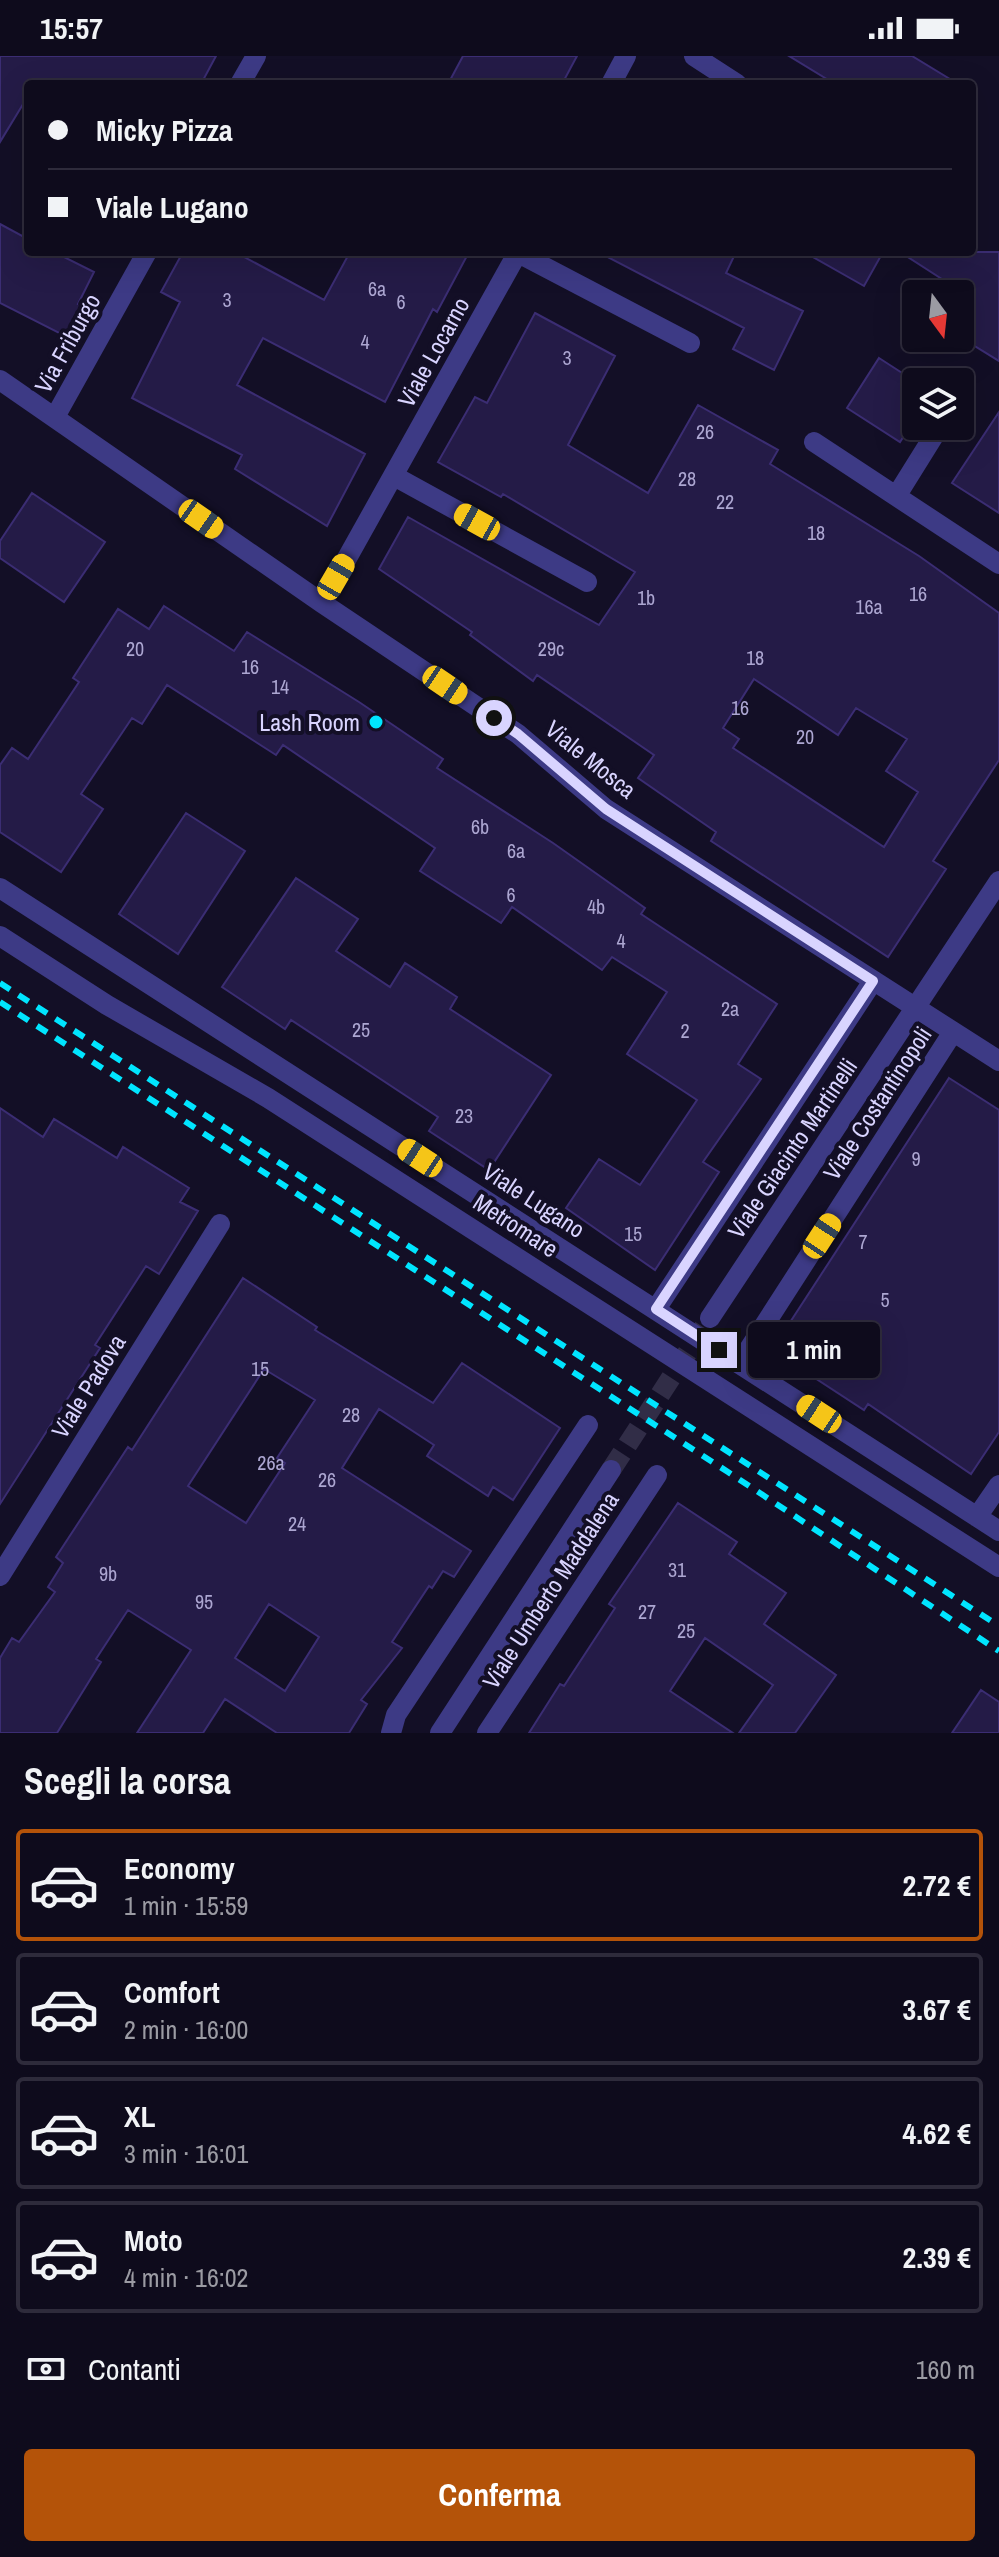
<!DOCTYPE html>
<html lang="it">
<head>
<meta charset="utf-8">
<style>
	:root { --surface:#0e0b1c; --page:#1c1929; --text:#f1f3f6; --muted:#9b9ba3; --line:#2e2b3b; --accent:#b45309 }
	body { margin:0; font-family:"Archivo Narrow",sans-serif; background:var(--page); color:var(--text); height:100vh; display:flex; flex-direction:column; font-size:30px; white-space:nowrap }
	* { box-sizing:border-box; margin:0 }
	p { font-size:26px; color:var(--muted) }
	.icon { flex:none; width:44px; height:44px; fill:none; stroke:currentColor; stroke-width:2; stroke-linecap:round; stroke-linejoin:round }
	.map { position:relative; height:1677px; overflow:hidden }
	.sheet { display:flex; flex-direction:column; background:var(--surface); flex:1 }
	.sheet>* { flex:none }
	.top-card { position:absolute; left:24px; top:24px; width:952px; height:176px; border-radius:8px; box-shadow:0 8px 32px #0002,0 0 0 2px var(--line); display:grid; align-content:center; height:176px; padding:0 24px; background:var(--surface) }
	.needle { width:52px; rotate:165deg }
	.buttons { position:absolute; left:902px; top:224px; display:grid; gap:16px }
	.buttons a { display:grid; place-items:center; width:72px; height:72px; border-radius:8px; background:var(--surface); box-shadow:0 8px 32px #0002,0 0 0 2px var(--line); font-size:40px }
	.end { position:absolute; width:36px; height:36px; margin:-18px; border:10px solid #d9d4ff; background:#111; box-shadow:0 0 0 4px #111 }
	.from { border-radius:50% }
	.bubble { position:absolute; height:56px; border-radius:8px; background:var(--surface); box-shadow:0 8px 32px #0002,0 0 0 2px var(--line); font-size:26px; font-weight:700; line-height:56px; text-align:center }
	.car { position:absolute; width:24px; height:48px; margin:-24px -12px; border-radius:10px; box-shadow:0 0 6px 2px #0007; background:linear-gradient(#f5c518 24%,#345 0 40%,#f5c518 0 76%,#345 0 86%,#f5c518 0) }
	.top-card b { display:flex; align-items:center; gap:28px; height:76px; font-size:30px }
	.top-card b+b { border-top:2px solid var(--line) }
	.top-card i { width:20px; height:20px; background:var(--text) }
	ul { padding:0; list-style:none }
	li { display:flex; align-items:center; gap:24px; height:112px; margin:0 16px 12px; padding:0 8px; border:4px solid var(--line); border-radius:8px }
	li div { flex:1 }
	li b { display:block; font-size:30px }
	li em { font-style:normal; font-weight:700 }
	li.on { border-color:var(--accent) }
	li>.icon { width:72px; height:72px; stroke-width:1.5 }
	h2 { padding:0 24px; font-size:36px; line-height:96px }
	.pay { display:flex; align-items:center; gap:20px; height:88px; padding:0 24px; font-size:30px }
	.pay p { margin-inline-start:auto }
	.cta { display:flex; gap:16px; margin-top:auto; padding:16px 24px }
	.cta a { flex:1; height:92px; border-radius:8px; background:var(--accent); color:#fff; font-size:32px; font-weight:700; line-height:92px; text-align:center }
	.status { display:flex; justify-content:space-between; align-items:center; height:56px; padding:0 40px; background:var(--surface); direction:ltr }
	.status svg { height:22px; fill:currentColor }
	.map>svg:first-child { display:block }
	.building { fill:#241b47; stroke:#3b2d73; stroke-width:2; fill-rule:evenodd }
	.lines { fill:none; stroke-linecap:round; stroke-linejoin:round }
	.minor-tunnel { stroke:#312d47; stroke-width:20; stroke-dasharray:20 10; stroke-linecap:butt }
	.minor { stroke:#3d3a85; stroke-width:20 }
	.rail { stroke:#00e5ff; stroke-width:6; stroke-dasharray:12 10; stroke-linecap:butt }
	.route { stroke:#d9d4ff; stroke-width:10 }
	.poi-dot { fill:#00e5ff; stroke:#130f26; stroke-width:3 }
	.labels { text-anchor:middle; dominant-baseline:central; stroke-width:8; stroke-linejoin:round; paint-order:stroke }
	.number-label { font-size:20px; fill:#aca6d1 }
	.street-label { font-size:24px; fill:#d9d4ff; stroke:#130f26 }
	.poi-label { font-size:24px; fill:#d9d4ff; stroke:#130f26; text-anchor:end }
</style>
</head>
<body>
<div class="status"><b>15:57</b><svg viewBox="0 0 49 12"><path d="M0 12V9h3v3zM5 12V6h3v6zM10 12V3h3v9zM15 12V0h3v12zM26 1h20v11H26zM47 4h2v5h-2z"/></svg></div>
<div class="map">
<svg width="999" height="1677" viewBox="0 0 999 1677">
	<rect width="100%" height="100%" fill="#130f26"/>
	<path class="building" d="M0,0H216L201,28H28V40L0,86Z
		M463,0H577L562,28H448Z
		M789,0H912L958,28H835Z
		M0,168L28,183V196H54L94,216L78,248L85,251L69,282L0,247Z
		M183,196H235L324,244L350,196H469L437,256L433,253L385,346L263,282L237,329L365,398L327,470L235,413L242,399L132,342L180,246L161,236Z
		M598,196H736L726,217L803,255L774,314L733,293L744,272Z
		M804,196H883L864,230Z
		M900,196H999V305L960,281V238H941L948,227Z
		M535,257L615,300L568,389L648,437L698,349L778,394L770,408L919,500L999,557V704L933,805L946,813L888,901L711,785L716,776L638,722L654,699L537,619L533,625L470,579L472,576L379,513L408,461L599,569L635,516L503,438L501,441L438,406L475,341L487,347ZM754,623L838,679L856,652L907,683L886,715L918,736L884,791L733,692L739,683L723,672Z
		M879,302L916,326V361L900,386L847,352Z
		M999,356V457L952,427Z
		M32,437L105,486L64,546L0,502V485Z
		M164,550L234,595L247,576L359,646L443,703L437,712L553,787L645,852L641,858L777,948L738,1008L761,1023L703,1106L719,1116L655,1214L566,1152L599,1103L640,1129L697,1044L627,998L667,936L612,901L602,914L512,851L501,867L420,815L435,792L283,689L276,699L167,629L142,668L132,662L81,738L103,753L61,816L0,776V709L12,692L28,703L79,626L73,622L118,553L149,573Z
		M186,757L245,795L178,898L119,858Z
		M296,822L358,863L336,895L390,931L405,907L457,941L450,953L551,1019L489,1114L429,1075L438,1061L291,964L285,973L222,931Z
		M949,1022L999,1054V1376L971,1418L868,1348L864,1354L772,1294Z
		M0,1052L43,1081L54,1063L117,1102L123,1091L189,1132L180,1146L198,1155L159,1218L146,1210L95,1289L100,1292L0,1448Z
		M243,1222L317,1271L315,1274L433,1347L462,1307L560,1372L513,1444L493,1431L488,1440L427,1400L434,1389L379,1353L342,1412L471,1495L454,1521L443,1515L432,1532L429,1530L392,1586L402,1592L361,1644L367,1648L349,1677H277L225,1643L203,1677H137L191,1594L128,1554L96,1603L101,1606L57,1677H0V1602L12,1582L19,1586L55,1536L48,1531L63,1507L56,1501L128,1391L132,1394ZM264,1313L315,1344L277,1402L285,1407L246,1467L188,1430ZM269,1548L319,1581L285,1635L235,1602Z
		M678,1447L737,1486L729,1498L786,1537L764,1568L836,1619L795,1677H739L773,1629L705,1582L670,1635L733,1677H529L560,1628L564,1630L615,1552L609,1548Z
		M981,1634L999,1646V1677H952Z"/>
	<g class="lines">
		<path class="minor-tunnel" d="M611,1414L710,1262"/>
		<path class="minor" d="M694,0L737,28
			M240,28L256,0
			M611,28L626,0
			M518,197L690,287
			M0,324L322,547L518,678L606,753L999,1005
			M960,339L965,331
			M55,361L147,196
			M814,386L999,508
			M394,420L587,526
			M897,439L940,370
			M322,547L518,196
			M0,832L999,1475
			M0,880L107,949L268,1042L999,1511
			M656,1253L873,925
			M710,1262L999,825
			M740,1307L953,976
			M977,1461L999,1429
			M0,1520L220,1168
			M391,1677L396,1659L588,1369
			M440,1677L611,1414
			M487,1677L657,1419"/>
		<path class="rail" d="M0,927L999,1570
			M0,946L728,1416L999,1595"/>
	</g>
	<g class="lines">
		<path class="route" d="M494,662L518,678L606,753L873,925L656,1253L719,1294"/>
	</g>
	<circle class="poi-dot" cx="376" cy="666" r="8"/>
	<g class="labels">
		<g class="number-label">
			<text x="377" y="232">6a</text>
			<text x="227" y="243">3</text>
			<text x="401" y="245">6</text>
			<text x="365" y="285">4</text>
			<text x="567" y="301">3</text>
			<text x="705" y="375">26</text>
			<text x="687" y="422">28</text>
			<text x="725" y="445">22</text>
			<text x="816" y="476">18</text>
			<text x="918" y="537">16</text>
			<text x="646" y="541">1b</text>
			<text x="869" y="550">16a</text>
			<text x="135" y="592">20</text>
			<text x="551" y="592">29c</text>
			<text x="755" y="601">18</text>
			<text x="250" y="610">16</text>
			<text x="280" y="630">14</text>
			<text x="740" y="651">16</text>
			<text x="805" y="680">20</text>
			<text x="480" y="770">6b</text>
			<text x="516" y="794">6a</text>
			<text x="511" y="838">6</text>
			<text x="596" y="850">4b</text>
			<text x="621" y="884">4</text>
			<text x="730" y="952">2a</text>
			<text x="361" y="973">25</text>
			<text x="685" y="974">2</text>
			<text x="464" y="1059">23</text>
			<text x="916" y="1102">9</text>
			<text x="633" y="1177">15</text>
			<text x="863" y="1185">7</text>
			<text x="885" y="1243">5</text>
			<text x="260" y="1312">15</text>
			<text x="351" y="1358">28</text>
			<text x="271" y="1406">26a</text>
			<text x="327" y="1423">26</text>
			<text x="297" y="1467">24</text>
			<text x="677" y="1513">31</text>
			<text x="108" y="1517">9b</text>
			<text x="204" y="1545">95</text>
			<text x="647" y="1555">27</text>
			<text x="686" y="1574">25</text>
		</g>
		<g class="street-label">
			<text transform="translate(67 287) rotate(-61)">Via Friburgo</text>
			<text transform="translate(433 296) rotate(-61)">Viale Locarno</text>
			<text transform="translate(591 703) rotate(39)">Viale Mosca</text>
			<text transform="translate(877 1047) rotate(-57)">Viale Costantinopoli</text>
			<text transform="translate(792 1092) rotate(-56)">Viale Giacinto Martinelli</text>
			<text transform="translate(534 1144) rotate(33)">Viale Lugano</text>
			<text transform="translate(516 1169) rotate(33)">Metromare</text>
			<text transform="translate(88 1330) rotate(-58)">Viale Padova</text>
			<text transform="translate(550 1534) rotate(-57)">Viale Umberto Maddalena</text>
		</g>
		<g class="poi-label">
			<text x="360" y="666">Lash Room</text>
		</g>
	</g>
</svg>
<div class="buttons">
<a><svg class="needle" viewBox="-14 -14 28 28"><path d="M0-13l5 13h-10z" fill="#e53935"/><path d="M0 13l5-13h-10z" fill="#9b9ba3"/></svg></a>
<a><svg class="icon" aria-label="layers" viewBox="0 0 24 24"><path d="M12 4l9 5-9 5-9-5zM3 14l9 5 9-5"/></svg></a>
</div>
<i class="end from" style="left:494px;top:662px"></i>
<i class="end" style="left:719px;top:1294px"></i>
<div class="bubble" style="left:748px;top:1266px;width:132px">1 min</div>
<i class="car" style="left:201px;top:463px;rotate:125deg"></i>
<i class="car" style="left:477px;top:466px;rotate:299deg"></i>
<i class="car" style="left:336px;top:521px;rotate:30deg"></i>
<i class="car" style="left:445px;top:629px;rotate:124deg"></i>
<i class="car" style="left:420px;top:1102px;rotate:303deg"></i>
<i class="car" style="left:822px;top:1180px;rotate:33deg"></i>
<i class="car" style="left:819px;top:1358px;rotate:303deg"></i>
<div class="top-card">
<b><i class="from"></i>Micky Pizza</b>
<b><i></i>Viale Lugano</b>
</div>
</div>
<section class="sheet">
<h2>Scegli la corsa</h2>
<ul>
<li class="on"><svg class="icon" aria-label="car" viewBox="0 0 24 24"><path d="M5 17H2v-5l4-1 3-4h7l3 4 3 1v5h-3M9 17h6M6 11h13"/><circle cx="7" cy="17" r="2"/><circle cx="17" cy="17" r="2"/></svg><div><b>Economy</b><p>1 min · 15:59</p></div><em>2.72 €</em></li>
<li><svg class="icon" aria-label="car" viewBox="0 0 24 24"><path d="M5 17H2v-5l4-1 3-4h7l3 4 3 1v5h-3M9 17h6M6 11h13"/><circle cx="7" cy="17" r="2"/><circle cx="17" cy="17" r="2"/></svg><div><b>Comfort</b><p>2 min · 16:00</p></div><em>3.67 €</em></li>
<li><svg class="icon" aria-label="car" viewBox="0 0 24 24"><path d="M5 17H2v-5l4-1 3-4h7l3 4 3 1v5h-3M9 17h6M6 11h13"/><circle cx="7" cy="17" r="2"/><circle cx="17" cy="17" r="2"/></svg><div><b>XL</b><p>3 min · 16:01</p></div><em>4.62 €</em></li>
<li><svg class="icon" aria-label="car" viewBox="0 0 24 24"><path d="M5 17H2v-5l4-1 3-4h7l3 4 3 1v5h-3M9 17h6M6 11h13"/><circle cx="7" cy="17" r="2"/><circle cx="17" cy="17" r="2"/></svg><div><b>Moto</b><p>4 min · 16:02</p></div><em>2.39 €</em></li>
</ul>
<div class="pay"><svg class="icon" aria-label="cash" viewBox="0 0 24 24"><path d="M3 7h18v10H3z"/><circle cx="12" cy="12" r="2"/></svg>Contanti<p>160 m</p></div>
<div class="cta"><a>Conferma</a></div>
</section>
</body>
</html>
